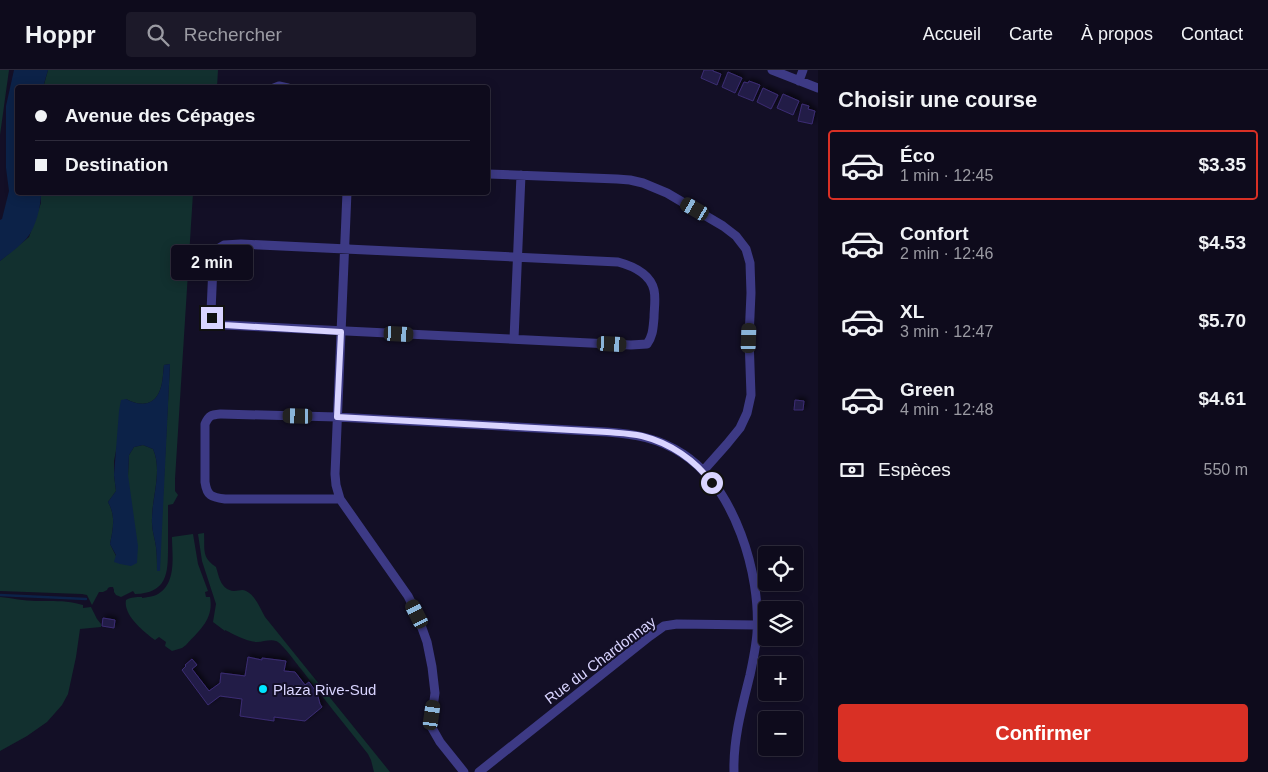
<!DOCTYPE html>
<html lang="fr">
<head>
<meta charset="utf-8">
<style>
	:root { --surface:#0e0b1c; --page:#1c1929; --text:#f1f3f6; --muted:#9b9ba3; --line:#2e2b3b; --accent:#d93025 }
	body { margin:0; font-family:Arial,sans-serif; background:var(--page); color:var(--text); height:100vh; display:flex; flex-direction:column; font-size:19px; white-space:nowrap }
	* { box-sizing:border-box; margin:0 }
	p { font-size:16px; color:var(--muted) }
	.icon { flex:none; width:28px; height:28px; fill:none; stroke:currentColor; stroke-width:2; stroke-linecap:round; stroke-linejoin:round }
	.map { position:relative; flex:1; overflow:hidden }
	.panel { display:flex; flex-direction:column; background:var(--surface); width:450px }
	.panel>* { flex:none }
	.hud { position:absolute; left:15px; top:15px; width:475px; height:110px; border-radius:5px; box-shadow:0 2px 12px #0003,0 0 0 1px var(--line); display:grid; align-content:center; height:110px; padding:0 20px; background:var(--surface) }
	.buttons { position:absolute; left:758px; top:476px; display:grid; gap:10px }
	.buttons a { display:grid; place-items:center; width:45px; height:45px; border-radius:5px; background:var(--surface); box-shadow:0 2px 12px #0003,0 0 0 1px var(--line); font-size:25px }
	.end { position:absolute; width:22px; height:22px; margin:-11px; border:6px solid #d9d4ff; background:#111; box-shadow:0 0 0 2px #111 }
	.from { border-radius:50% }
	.bubble { position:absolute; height:35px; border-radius:5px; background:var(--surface); box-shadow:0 2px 12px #0003,0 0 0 1px var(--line); font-size:16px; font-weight:600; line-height:35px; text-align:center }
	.car { position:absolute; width:15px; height:30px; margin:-15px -8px; border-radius:6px; box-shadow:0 0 4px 1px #0007; background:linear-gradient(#222 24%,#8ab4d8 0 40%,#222 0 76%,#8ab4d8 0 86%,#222 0) }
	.hud b { display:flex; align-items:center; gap:18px; height:48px; font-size:19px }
	.hud b+b { border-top:1px solid var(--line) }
	.hud i { width:12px; height:12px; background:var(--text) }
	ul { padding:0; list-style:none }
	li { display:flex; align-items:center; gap:15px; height:70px; margin:0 10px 8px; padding:0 10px; border:2px solid transparent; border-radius:5px }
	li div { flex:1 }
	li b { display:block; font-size:19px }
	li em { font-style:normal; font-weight:600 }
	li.current { border-color:var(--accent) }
	li>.icon { width:45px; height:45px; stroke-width:1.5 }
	h2 { padding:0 20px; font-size:22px; line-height:60px }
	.pay { display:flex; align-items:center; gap:12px; height:55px; padding:0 20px; font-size:19px }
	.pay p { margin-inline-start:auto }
	.cta { display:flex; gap:10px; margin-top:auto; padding:10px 20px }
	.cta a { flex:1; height:58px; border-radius:5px; background:var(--accent); color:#fff; font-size:20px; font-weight:600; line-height:58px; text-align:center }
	header { display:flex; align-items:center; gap:30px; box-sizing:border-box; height:70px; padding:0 25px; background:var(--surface); border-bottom:1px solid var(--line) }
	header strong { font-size:24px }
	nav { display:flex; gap:28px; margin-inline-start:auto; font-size:18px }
	.search { width:350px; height:45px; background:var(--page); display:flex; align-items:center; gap:12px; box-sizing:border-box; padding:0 18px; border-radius:5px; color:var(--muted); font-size:19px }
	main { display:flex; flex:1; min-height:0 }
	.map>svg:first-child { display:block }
	.green { fill:#12302f; fill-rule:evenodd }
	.water { fill:#0c2248 }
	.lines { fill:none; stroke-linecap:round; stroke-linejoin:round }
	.stream { stroke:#0c2248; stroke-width:2.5 }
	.building { fill:#241b47; stroke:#3b2d73; filter:url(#shadow) }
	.minor { stroke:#3d3a85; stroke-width:9 }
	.route { stroke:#d9d4ff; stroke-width:6 }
	.poi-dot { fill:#00e5ff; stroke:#130f26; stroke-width:2 }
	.labels { text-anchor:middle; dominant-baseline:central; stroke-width:4; stroke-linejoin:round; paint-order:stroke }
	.street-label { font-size:15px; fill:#d9d4ff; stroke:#130f26 }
	.poi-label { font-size:15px; fill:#d9d4ff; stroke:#130f26; text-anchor:start }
</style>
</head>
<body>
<header>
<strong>Hoppr</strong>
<div class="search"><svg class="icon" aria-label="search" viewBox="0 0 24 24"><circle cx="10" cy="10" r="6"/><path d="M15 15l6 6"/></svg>Rechercher</div>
<nav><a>Accueil</a><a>Carte</a><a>À propos</a><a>Contact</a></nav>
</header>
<main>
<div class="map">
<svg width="818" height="702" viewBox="0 0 818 702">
	<defs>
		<filter id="shadow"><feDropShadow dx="2.5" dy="-2.5" stdDeviation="2.5" flood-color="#0009"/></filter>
	</defs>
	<rect width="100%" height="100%" fill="#130f26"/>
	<path class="green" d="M0,0H9L0,65Z
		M48,0H218L217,17L43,18Z
		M41,123H193L175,409V421L178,425L173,434L168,435C168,448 168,461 168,474C168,501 169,523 135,524L133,521L121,527L116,525L114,522V520L113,517H110L108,518L107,520L103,522H99L92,535L87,525L82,524L0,521V191L29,167L41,133ZM170,294L159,501L157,500C157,493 157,484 156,477C155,469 152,461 152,453C151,429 163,401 153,379L143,375L134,377L129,385L128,405L120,494L110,474C113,459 116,446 108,432L116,421L114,405V391L126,329C139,336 154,337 160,320C163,313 163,303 164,295Z
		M204,463C205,479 201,487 216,497C219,507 221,520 234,521C239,521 242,519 246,521C255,525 260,538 265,547L390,702H374L371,690L368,684C346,656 323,628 301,599C296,593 282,573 276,571C270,569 263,572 257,572C245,571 235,565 225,560V561L213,552L216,534L202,491L198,464Z
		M193,464L198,494L208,521L205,522L206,527H210C214,549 200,560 186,575L182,578L172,581L165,576L166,572L159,567L155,570C144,562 123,545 126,530C131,527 136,527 142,527V528C147,527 153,527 158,524C177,513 172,485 172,467Z
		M0,527C12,528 24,531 36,531C51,531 68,530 83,535V538L91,537L97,549L101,554V557L80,559L76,587L68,624L62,635L47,652L27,666L0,681Z"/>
	<path class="water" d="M14,0H48L43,17L18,18V122L41,123C41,136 36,157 27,168C20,176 9,184 0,191V150L2,149L9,121L6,98V36Z
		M170,294L160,501H157C157,493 157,485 156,477C155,469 152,461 152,453C151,430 163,401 153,379L143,375L134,377L129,385L128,405L138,476L137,493L131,496L120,494L114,492L116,485L110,474C113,459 116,446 108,432L116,421L114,405L119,341L121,330L126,329C139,336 154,337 160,320C163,313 163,303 164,295Z"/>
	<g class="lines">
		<path class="stream" d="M0,525L86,529"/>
	</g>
	<path class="building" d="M704,0H713V1L721,4L717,15L701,8Z
		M728,2L742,8L735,23L722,17Z
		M749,11L760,15L753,31L738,25L744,12L748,13Z
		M763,18L778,25L771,39L757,32Z
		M783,24L799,31L793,45L777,38Z
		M802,34L809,36L808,39L815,41L812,54L798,51Z
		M795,330L804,331L803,340H794Z
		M103,548L115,550L114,558L102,556Z
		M248,587L262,590V588L286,591L284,601L295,602L305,615L309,612L317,623L320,634L322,637L305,651L274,647V651L240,646L242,629L220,626L208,635L182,600L186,596L185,595L192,589L197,595L192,599L209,621L220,613L221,603L245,606Z"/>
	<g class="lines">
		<path class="minor" d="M772,0L818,18
			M799,11L803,0
			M274,18L279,16L288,18
			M488,104L617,109L630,110L643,113L667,123L723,156L736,166L746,179L750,193L751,223L749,268L751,325L747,343L740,358L727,374L703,401
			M347,122L335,404L336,415L340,429L408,526L417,544L427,572L432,597L435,623L431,652L432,658L440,672L464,702
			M241,174L618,192C633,196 650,203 654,220C656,229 654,239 654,248C653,258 653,266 647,274L631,275L224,255C216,252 212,252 211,242L213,195L216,183L219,178L224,175Z
			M514,269L521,105
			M340,429H225C211,427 207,426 205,412V354C209,345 211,345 221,344L337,347L607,362C634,364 659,368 683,384C735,418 761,504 757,563C756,577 753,591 750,605C742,637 733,669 734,702
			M479,702L650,566L664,556L677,554L757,555"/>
	</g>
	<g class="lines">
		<path class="route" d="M212,248L216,252L224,255L341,262L337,347L607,362C618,363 630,363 642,366C670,373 695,390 712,413"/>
	</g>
	<circle class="poi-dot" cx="263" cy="619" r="5"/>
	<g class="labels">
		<g class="street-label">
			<text transform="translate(600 590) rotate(-37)">Rue du Chardonnay</text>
		</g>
		<g class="poi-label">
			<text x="273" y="619">Plaza Rive-Sud</text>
		</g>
	</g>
</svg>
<div class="buttons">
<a><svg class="icon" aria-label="locate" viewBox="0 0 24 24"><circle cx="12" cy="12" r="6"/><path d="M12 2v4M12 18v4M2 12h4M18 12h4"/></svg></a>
<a><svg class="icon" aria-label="layers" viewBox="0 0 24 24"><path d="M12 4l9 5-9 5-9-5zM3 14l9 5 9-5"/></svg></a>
<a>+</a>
<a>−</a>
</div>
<i class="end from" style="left:712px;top:413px"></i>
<i class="end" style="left:212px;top:248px"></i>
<div class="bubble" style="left:171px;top:175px;width:82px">2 min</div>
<i class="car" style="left:695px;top:139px;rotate:300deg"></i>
<i class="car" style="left:399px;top:264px;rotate:93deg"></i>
<i class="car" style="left:749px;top:268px;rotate:2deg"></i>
<i class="car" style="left:612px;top:274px;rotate:93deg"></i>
<i class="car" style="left:298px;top:346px;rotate:271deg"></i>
<i class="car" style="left:417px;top:544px;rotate:333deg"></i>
<i class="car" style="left:432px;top:645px;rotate:8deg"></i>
<div class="hud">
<b><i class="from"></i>Avenue des Cépages</b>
<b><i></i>Destination</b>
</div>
</div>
<section class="panel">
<h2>Choisir une course</h2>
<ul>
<li class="current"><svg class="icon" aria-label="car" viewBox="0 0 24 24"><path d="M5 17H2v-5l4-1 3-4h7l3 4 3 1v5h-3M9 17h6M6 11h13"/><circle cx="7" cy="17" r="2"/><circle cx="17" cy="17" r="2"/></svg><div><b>Éco</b><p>1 min · 12:45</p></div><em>$3.35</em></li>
<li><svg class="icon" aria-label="car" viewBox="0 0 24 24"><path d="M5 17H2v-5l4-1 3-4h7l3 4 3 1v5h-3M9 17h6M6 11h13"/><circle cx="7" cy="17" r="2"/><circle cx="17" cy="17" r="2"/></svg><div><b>Confort</b><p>2 min · 12:46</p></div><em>$4.53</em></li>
<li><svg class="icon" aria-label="car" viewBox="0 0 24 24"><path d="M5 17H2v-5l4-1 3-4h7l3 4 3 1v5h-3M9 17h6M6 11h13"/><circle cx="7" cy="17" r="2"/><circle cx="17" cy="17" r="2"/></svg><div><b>XL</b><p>3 min · 12:47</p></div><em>$5.70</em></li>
<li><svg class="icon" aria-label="car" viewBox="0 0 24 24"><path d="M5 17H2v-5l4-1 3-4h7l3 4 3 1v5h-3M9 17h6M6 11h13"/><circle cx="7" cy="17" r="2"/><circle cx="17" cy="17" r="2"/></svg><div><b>Green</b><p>4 min · 12:48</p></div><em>$4.61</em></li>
</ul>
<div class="pay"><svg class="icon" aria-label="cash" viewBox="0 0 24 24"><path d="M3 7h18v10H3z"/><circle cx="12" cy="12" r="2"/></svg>Espèces<p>550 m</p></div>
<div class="cta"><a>Confirmer</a></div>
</section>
</main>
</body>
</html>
